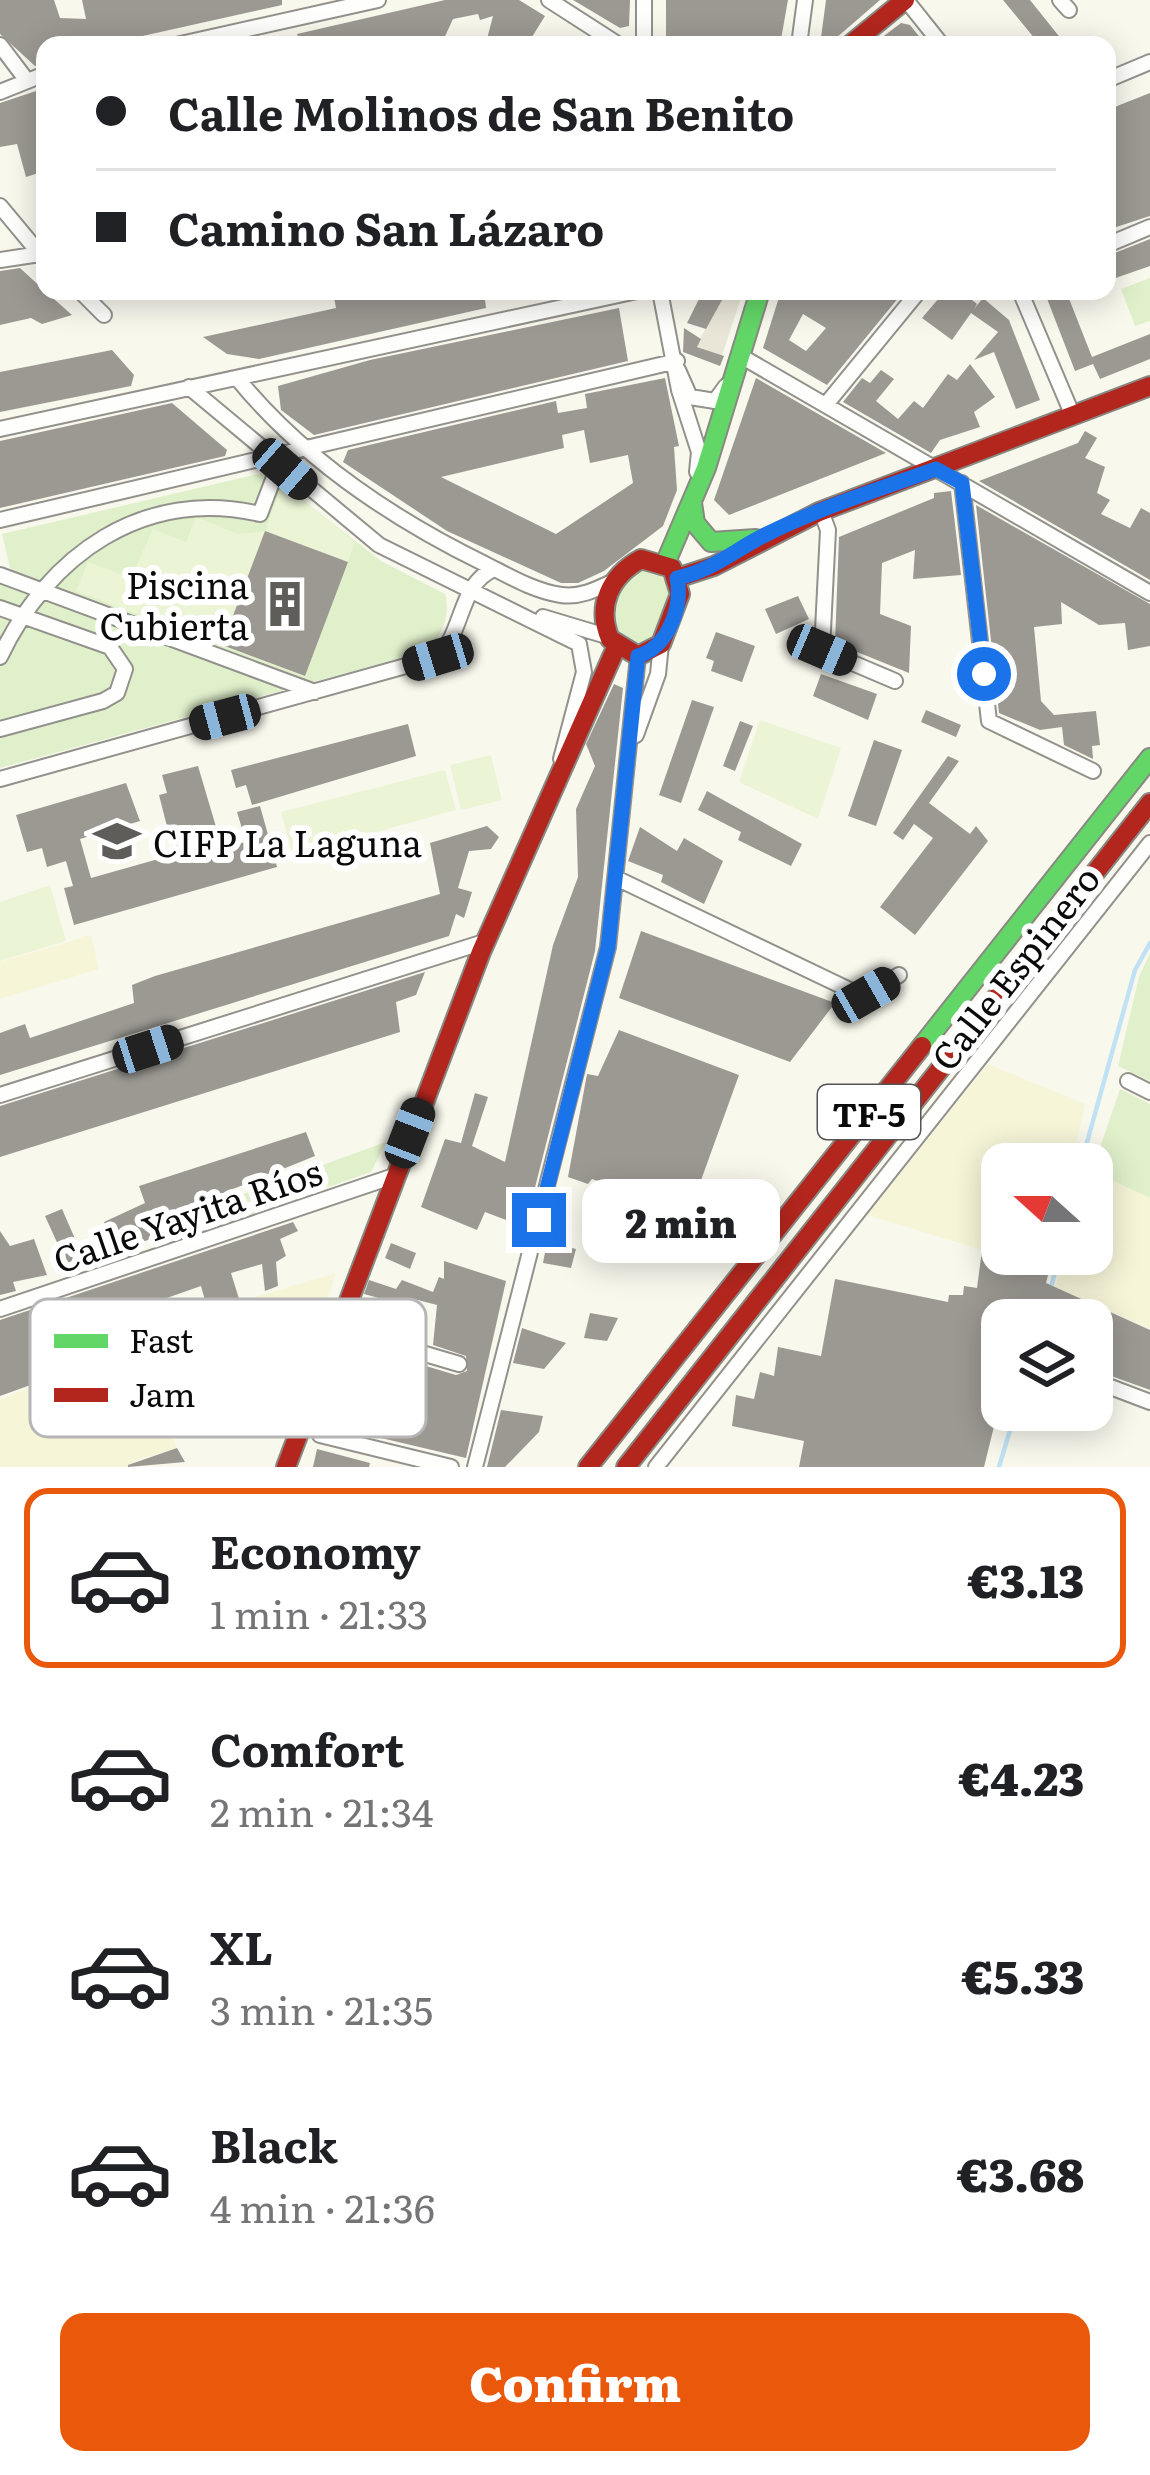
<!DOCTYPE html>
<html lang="en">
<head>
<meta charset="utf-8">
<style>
	:root { --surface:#fff; --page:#f6f6f6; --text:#202124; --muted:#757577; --line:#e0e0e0; --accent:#ea580c }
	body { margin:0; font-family:Literata,serif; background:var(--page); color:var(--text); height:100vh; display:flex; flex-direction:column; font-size:45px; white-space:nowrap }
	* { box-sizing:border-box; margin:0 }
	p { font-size:39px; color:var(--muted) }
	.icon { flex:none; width:66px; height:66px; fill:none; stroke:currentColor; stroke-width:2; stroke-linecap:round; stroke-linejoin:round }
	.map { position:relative; height:1467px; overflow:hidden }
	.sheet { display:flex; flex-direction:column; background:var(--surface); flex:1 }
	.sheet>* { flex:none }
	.hud { position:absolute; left:36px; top:36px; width:1080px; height:264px; border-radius:24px; box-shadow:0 6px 30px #0003; display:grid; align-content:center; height:264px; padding:0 60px; background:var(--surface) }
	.needle { width:78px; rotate:291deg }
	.buttons { position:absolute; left:981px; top:1143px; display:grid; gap:24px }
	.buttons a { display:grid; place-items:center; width:132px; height:132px; border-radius:24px; background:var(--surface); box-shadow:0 6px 30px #0003; font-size:60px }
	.end { position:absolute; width:54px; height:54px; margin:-27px; border:15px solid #1a73e8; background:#fff; box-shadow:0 0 0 6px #fff }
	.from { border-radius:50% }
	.bubble { position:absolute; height:84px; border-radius:24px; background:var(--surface); box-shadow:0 6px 30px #0003; font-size:39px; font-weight:800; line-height:84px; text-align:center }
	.car { position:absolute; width:36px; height:72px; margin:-36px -18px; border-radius:15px; box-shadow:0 0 9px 3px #0007; background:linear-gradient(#222 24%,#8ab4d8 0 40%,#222 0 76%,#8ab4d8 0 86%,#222 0) }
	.hud b { display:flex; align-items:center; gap:42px; height:114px; font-size:45px }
	.hud b+b { border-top:3px solid var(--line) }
	.hud i { width:30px; height:30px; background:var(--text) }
	ul { padding:21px 0 0; list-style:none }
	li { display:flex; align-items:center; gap:36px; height:180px; margin:0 24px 18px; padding:0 36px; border:6px solid transparent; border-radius:24px }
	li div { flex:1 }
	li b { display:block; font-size:45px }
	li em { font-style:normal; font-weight:800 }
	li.current { border-color:var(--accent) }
	li>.icon { width:108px; height:108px; stroke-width:1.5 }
	.action { display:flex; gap:24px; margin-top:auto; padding:24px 60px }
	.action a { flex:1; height:138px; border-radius:24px; background:var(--accent); color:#fff; font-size:48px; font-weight:800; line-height:138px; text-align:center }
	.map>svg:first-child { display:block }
	.farmland { fill:#f7f5d8 }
	.green { fill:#e0f0cb }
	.pitch { fill:#ebf4d5 }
	.plaza { fill:#e9e6d8 }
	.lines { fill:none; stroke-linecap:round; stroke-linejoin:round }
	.stream { stroke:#c1e2f5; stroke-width:4.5 }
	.building { fill:#9c9993; fill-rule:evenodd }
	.street-casing { stroke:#92918c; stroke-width:18 }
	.fast-casing { stroke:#888883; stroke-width:22 }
	.jam-casing { stroke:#888883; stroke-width:22 }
	.street { stroke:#fefefc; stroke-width:14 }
	.fast { stroke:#63d668; stroke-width:18 }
	.jam { stroke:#b3261e; stroke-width:18 }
	.route { stroke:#1a73e8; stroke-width:15 }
	.labels { text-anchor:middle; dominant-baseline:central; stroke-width:12; stroke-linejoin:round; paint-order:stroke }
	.shield { fill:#fff; stroke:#545454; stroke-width:3 }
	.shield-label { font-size:33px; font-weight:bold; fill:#0a0a0a }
	.poi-label { font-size:36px; fill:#0a0a0a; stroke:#fff; text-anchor:end }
	.street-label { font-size:36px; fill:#0a0a0a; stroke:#fff }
	.key { fill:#fff; stroke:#b6b6b6; stroke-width:3 }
	.key-label { font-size:33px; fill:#0a0a0a }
</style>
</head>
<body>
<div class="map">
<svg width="1150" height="1467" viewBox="0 0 1150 1467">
	<rect width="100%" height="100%" fill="#f9f8ed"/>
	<path class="farmland" d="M91,935L99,969L0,999V962Z
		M988,1064L1085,1104L1072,1164H1002V1254H1053L1050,1267L982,1250L867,1215Z
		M1092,1171L1150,1198V1329L1055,1287L1066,1254H1092Z
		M336,1273L308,1358L164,1417L177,1448L134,1461L135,1467H0V1400L208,1311Z"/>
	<path class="green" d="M1150,278V321L1135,326L1121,289Z
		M267,472L381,561L445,594C451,615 442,636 426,651L0,768V584L12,576L2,534Z
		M642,568L658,571L671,590L653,640L636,646L617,637C605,615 620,579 642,568Z
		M1150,953V1081L1118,1066L1139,977Z
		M1120,1089L1150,1104V1198L1092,1171Z
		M386,1142L371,1172L218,1226L210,1206Z"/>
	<path class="pitch" d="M283,483L355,542L305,677L76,591L88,562L131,578L153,529L186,542L196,517L238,534L265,531Z
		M760,720L841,748L818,819L739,782Z
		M491,755L502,800L461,810L450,765Z
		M445,770L456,810L293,855L281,812Z
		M50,885L66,941L0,961V902Z"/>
	<path class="plaza" d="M727,291H743L722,356L696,346Z"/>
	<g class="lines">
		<path class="stream" d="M1081,1164L1135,970L1150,943
			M1050,1291L1060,1254
			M999,1467L1016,1410"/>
	</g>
	<path class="building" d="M0,0H54L60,18L86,19L82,0H282V5L102,45H45V63L35,66L0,34Z
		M445,0H519L545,16L527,45L487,39L493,16L480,20L478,14L453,19L441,45H301L297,34Z
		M573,0H630L629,26L620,28Z
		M666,0H788L780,45H666Z
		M826,0H880L828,45H820Z
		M1003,0H1030L1066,45H1040Z
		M901,23L910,25L926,45H872Z
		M45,88V171L26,177L17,144L0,147V103Z
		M1150,93V216L1107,230V123L1111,122L1107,110Z
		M1150,239V266L1107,281V256Z
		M20,268L45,291L72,315L42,324L31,318L0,325V271Z
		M333,291H484L486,308L259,359L227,354L203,337L336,308Z
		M703,291H727L706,329L687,323Z
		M781,291H904L827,385L763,348ZM803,314L826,328L806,351L789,340Z
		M945,291H961L977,304L974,309L983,298L1009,320L1040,400L1016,409L994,352L974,360L998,332L971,313L952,340L922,318Z
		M1066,291L1092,357L1150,334V359L1100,379L1093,364L1075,371L1046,296Z
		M619,308L628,361L314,435L281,410L278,386L370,360Z
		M684,328L701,339L697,347L724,356L720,366L683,352Z
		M112,350L134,375L131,386L0,412V372Z
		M970,364L995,397L974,412L980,427L940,440L931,453L843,402L862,378L870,383L881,370L894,379L876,401L898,419L914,401L923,408L948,374L957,380Z
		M665,378L679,446L674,447L677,490L663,526L604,571L578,583H561L447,531L343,462L348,450L556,401L558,413L587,408L585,394ZM584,430L590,463L628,455L633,483L556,534L441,477L564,448L562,435Z
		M756,378L886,453L729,515L714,500Z
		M172,403L227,450L225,456L0,508V441Z
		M1085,431L1097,438L1085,458L1105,467L1097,493L1110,500L1101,514L1130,528L1141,508L1150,513V580L979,481L1078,443Z
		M951,491L961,575L913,579L915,550L882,563L880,614L911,626L909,673L835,643L839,537L934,498V493Z
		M976,505L1150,604V646L1128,650L1125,623L1099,625L1061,602L1062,624L1034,627L1041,701L1054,715L1096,711L1100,745L1092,746L1093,759L1064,745L1062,727L1040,730L999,713Z
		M265,531L348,562L305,676L222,645Z
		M798,596L809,619L776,634L765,609Z
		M716,632L755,646L742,682L711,671L714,661L706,658Z
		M821,674L877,694L868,720L813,696Z
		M614,684L623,688L595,951L525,1227L485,1212L477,1230L421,1207L445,1139L461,1143L475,1093L488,1097L472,1146L505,1162L553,945L578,877L576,809L595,766L586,744Z
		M692,700L714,707L681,803L659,795Z
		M926,710L961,725L956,737L921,722Z
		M740,721L753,726L735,771L723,766Z
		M408,724L416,756L252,805L246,785L236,788L231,770Z
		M874,740L902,750L876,826L848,816Z
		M948,756L959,761L929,803L970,834L976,826L988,841L915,935L880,907L933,838L914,824L903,840L893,833Z
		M198,766L222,847L246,842L237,812L260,806L277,867L74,925L64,888L73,886L66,861L47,867L42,848L27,852L16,815L126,783L140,821L80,839L91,878L169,856L172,846L159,795L167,793L162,775Z
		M707,791L802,844L791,866L738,840L741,832L698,810Z
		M487,826L499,837L491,849L469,851L458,888L472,892L464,918L456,914L449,936L0,1075V1033L25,1024L30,1038L134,1003L132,985L155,976L440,894L430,843Z
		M640,827L677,851L684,838L723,861L704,904L661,882L663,875L628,861Z
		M641,931L835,1003L790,1062L619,998Z
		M425,972L416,995L396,1002L400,1032L0,1157V1106Z
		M619,1030L739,1075L691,1208L659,1195L654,1202L592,1179L588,1184L568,1177L587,1074L598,1076Z
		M306,1132L315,1156L179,1211L185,1226L116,1252L104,1222L145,1203L139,1186Z
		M62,1209L86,1264L70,1271L45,1216Z
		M293,1222L298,1231L280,1239L286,1256L276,1262L278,1286L265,1291L262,1264L231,1273L240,1302L208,1311L201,1286L70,1332L75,1369L0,1396V1320Z
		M0,1231L10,1246L34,1239L47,1275L13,1282L16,1291L0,1295Z
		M547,1242L576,1249L571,1268L543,1263Z
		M391,1243L416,1253L410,1269L385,1258Z
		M982,1250L1050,1267L1046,1283L1150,1330V1390L1092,1369V1320L1020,1318L1002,1320V1394L984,1467H799L804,1441L732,1426L736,1395L754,1399L760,1372L774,1376L778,1347L821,1356L835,1279L948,1302L949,1295H963L964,1286L977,1288Z
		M444,1261L506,1281L466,1458L330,1426L359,1346L456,1375L467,1371L466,1356L433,1345L437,1305L414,1299L412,1307L364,1294L369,1280L396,1289L402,1280L433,1292L439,1277L444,1279Z
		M590,1313L618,1318L607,1341L584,1338Z
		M522,1328L566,1343L544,1369L513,1363Z
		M1092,1392L1103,1396L1090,1431L1038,1411L1092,1410Z
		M501,1410L543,1416L539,1432L505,1467H487Z
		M177,1448L185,1462L128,1467V1465Z
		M317,1449L370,1463L369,1467H313Z"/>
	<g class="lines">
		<defs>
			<path id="street" d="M549,0L619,45
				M906,0L942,45
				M1060,0L1069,10
				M0,45L25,78
				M176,45L378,0
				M644,45V0
				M799,45L805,0
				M1107,80L1150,62
				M0,92L45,74
				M0,206L45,260
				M1107,245L1150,227
				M0,260L40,254
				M80,291L104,315
				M660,291L679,390L699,452L697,472
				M1020,291L1073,416
				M739,355L1150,593
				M678,370L690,397L715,401L726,386
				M237,378C302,458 393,519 485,564C509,576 534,591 561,595C580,598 597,589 614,581
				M189,387L379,545L579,644L584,672L561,759
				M828,402L919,291
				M0,429L637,291
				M962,483L989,721L1093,771
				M821,511L828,530L822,650L895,681
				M0,520L677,361
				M0,575L315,692
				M0,608L110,647L125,669L117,693L103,701L0,729
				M543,617L603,635
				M0,657C48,555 144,487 260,514L279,464
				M636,735L658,674L661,644
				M0,779L438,657C464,631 459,584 494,569
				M616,878L854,992L866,995L899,975
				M1128,1081L1150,1092
				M0,1095L484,942
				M0,1309L394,1176
				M344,1330L459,1364
				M351,1334L318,1423L320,1435L451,1467
				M1092,1380L1150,1402
				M475,1467L608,947L638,656
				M656,1467L1150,843"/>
			<path id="fast" d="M692,503L695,523L711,542L756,539
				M665,564L706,468L760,291
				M922,1046L1150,758"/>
			<path id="jam" d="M850,45L905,0
				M641,559L672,568L680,594L661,644L638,656L610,639C596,606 610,576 641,559Z
				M677,578L714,566L819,512L1150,386
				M286,1467L481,952L615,650
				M588,1467L922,1046
				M626,1467L1150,803"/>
		</defs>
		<use href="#street" class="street-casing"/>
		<use href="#fast" class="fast-casing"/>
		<use href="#jam" class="jam-casing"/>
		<use href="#street" class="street"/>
		<use href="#fast" class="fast"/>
		<use href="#jam" class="jam"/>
	</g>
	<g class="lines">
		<path class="route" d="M539,1220L608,947L638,656C668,647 683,607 677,578C711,571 732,552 761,537C816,509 877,490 936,469L962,483L984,674"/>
	</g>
	<defs>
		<symbol id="building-bare" viewBox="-9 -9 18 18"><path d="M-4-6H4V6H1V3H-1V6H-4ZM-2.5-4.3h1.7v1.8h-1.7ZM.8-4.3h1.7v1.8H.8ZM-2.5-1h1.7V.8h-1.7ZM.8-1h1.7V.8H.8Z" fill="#5e5d59" stroke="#fff" stroke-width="2.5" paint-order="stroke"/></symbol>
		<symbol id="school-bare" viewBox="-9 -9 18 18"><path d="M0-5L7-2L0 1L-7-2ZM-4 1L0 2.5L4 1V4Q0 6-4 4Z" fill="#5e5d59" stroke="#fff" stroke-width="2.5" paint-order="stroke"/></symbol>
	</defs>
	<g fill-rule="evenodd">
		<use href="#building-bare" x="252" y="571" width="66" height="66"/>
		<use href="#school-bare" x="84" y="808" width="66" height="66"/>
	</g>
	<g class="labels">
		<rect class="shield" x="818" y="1085" width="102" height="54" rx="9"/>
		<g class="shield-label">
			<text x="869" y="1112">TF-5</text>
		</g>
		<g class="poi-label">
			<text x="249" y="583">Piscina<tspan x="249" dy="41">Cubierta</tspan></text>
			<text x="153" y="841" text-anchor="start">CIFP La Laguna</text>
		</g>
		<g class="street-label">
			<text transform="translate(1014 967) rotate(-52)">Calle Espinero</text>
			<text transform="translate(187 1214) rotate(-19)">Calle Yayita Ríos</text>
		</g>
	</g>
	<rect x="30" y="1299" width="396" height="138" rx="18" class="key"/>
	<rect x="54" y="1334" width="54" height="14" fill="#63d668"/>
	<rect x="54" y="1388" width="54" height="14" fill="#b3261e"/>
	<g class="key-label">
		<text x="129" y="1353">Fast</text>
		<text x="129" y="1407">Jam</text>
	</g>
</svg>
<div class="buttons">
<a><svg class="needle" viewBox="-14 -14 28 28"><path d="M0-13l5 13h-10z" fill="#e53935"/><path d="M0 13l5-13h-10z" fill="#757577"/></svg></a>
<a><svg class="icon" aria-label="layers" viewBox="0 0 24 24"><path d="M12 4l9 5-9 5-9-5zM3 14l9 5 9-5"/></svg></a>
</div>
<i class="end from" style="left:984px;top:674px"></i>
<i class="end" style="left:539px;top:1220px"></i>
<div class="bubble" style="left:582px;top:1179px;width:198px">2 min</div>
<i class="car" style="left:285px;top:469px;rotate:131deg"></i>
<i class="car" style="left:822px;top:650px;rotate:113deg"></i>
<i class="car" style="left:438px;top:657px;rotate:253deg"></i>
<i class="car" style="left:225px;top:717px;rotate:255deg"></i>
<i class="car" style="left:866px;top:995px;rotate:60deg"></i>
<i class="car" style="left:148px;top:1049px;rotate:72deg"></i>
<i class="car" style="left:410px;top:1133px;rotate:21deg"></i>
<div class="hud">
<b><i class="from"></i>Calle Molinos de San Benito</b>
<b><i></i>Camino San Lázaro</b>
</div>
</div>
<section class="sheet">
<ul>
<li class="current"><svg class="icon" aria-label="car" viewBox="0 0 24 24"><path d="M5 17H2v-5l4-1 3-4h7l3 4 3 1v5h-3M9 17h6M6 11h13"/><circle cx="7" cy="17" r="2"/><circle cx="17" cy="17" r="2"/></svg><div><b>Economy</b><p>1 min · 21:33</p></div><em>€3.13</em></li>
<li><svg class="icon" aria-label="car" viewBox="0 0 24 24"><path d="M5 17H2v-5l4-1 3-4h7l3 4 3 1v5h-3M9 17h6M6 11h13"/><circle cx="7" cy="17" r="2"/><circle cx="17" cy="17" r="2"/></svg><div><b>Comfort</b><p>2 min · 21:34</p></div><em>€4.23</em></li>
<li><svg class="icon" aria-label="car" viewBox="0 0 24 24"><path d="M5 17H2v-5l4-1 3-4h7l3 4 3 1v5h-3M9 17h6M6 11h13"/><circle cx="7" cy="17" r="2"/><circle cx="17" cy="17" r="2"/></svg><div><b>XL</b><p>3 min · 21:35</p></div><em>€5.33</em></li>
<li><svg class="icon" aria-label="car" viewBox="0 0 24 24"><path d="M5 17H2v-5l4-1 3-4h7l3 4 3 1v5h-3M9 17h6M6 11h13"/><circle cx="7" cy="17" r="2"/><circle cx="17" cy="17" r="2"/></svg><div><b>Black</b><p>4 min · 21:36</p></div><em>€3.68</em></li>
</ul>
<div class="action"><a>Confirm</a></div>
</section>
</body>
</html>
